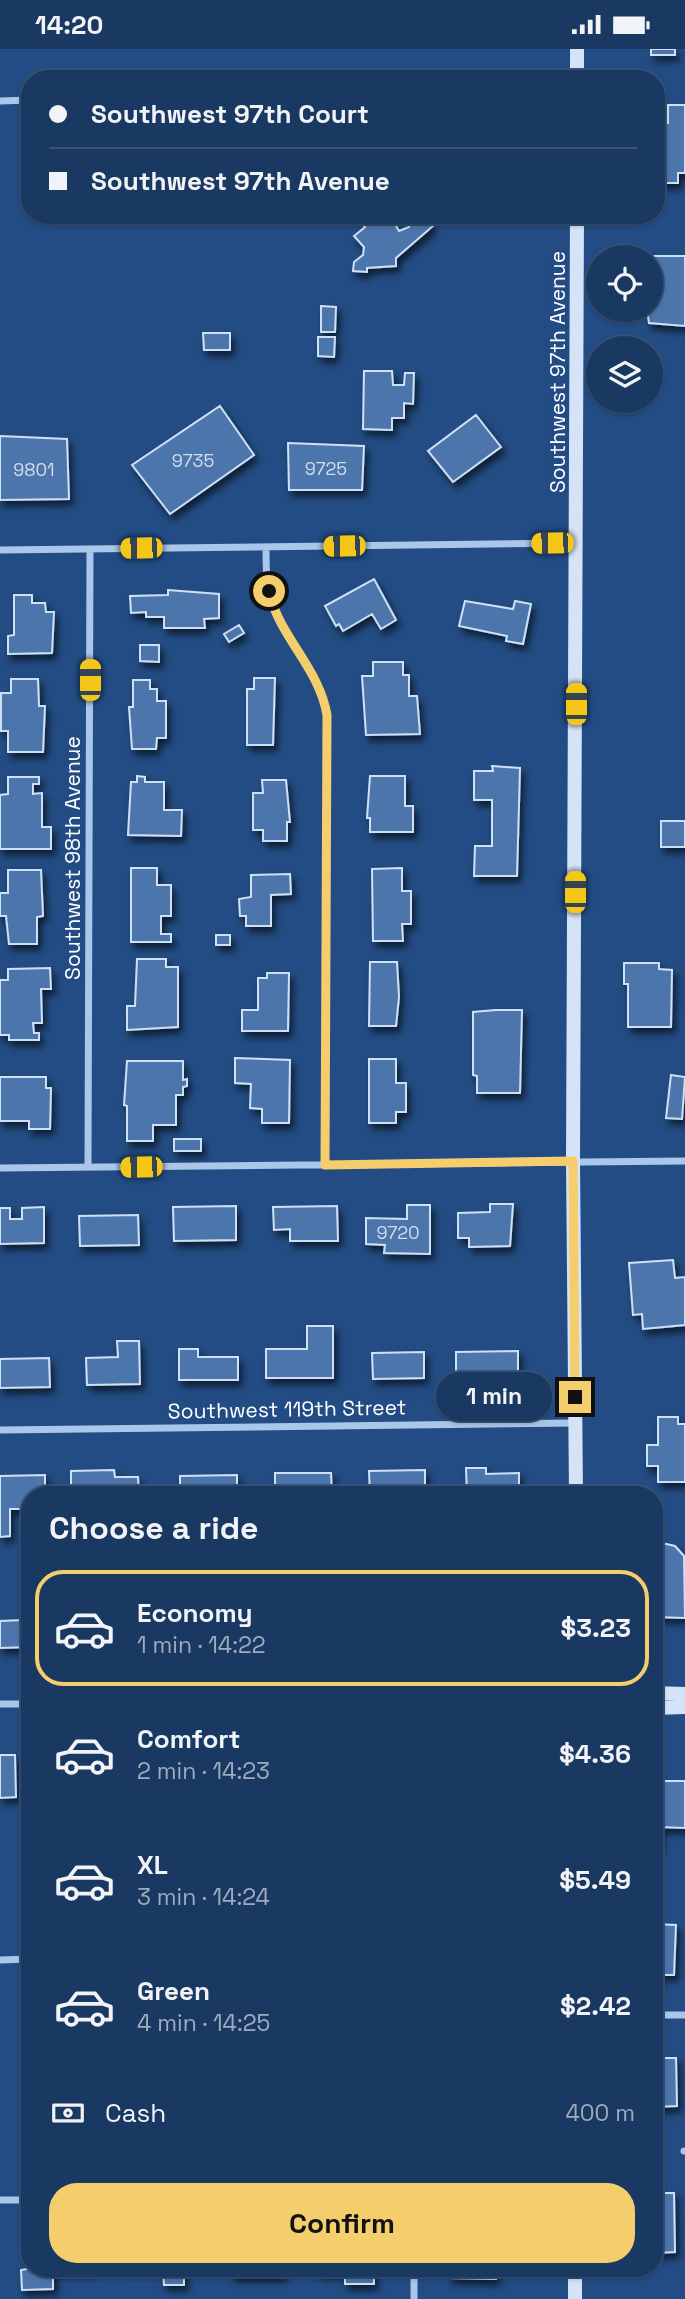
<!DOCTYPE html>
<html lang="en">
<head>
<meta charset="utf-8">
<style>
	:root { --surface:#1a3962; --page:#27446b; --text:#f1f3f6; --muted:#9facbe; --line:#385377; --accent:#f4ce6c }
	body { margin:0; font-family:"Space Grotesk",sans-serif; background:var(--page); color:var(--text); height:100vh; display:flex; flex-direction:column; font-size:26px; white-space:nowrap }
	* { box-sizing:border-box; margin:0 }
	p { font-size:23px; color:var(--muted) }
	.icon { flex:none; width:38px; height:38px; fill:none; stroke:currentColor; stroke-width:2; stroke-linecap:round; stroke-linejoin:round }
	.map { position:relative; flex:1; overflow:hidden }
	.details { position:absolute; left:21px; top:1437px; width:642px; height:791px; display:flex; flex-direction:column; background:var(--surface); border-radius:28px; box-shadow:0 2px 5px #0004,0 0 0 2px var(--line) }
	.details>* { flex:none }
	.hud { position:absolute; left:21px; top:21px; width:644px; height:154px; border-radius:28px; box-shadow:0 2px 5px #0004,0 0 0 2px var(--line); display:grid; align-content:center; height:154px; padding:0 28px; background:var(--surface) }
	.buttons { position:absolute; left:586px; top:196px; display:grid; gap:14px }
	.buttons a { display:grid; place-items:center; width:77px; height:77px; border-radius:50%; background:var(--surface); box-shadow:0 2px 5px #0004,0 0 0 2px var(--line); font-size:35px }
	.end { position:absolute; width:32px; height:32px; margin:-16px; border:9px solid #f4ce6c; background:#111; box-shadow:0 0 0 4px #111 }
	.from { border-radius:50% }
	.bubble { position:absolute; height:49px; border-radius:24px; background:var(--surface); box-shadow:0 2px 5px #0004,0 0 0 2px var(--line); font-size:23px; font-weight:700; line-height:49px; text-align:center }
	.car { position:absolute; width:21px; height:42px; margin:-21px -10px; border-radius:9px; box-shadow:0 0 5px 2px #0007; background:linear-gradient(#f5c518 24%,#345 0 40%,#f5c518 0 76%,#345 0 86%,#f5c518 0) }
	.hud b { display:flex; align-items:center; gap:24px; height:66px; font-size:26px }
	.hud b+b { border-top:2px solid var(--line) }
	.hud i { width:18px; height:18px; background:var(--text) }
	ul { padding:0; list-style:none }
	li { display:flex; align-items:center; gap:21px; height:116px; margin:0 14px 10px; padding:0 14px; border:4px solid transparent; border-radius:28px }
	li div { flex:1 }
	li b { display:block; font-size:26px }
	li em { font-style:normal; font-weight:700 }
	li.selected { border-color:var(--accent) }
	li>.icon { width:63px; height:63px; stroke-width:1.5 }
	h2 { padding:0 28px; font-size:32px; line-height:84px }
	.pay { display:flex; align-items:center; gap:18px; height:77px; padding:0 28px; font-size:26px }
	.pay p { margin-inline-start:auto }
	.action { display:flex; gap:14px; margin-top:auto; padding:14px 28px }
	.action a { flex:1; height:80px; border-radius:28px; background:var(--accent); color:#111; font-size:28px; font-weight:700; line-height:80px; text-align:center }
	.status { display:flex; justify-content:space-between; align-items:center; height:49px; padding:0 35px; background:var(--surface); direction:ltr }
	.status svg { height:19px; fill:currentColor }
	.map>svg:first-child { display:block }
	.building { fill:#4b75ab; stroke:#cee0f6; stroke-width:2; filter:url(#shadow) }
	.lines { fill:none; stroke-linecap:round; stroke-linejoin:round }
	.street { stroke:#aac6e8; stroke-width:7 }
	.secondary { stroke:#d4e3f7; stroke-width:14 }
	.route { stroke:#f4ce6c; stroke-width:9 }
	.labels { text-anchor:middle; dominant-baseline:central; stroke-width:6; stroke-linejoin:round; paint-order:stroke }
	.number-label { font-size:18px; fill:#d2dcea }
	.street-label { font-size:21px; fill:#fff; stroke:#224c83 }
</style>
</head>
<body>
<div class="status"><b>14:20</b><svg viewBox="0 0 49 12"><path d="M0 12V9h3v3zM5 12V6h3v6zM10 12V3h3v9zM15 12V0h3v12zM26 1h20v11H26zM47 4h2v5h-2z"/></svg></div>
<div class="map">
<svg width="685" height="2250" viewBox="0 0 685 2250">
	<defs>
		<filter id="shadow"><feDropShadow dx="3.5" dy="5.5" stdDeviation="3.5" flood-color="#0009"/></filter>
	</defs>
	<rect width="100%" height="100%" fill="#224c83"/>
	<path class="building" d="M651,0H675V6H651Z
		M668,56H685V124H678V134H656V74H668Z
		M367,166H390L399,182L409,178V172L415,166H424L433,177L396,209V217L367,219V223L353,222L354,213L363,206L364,198L354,187L365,178L360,172Z
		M647,207H685V277L649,274L647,261H651V208Z
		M321,257L336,258L335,283H321Z
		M203,284H230V301H204Z
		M318,288H335L334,308L318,307Z
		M364,322H392L393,336H404L405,324H414L413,355L404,354V369H392V381L363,380Z
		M220,357L254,406L170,465L132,416Z
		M476,366L501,398L453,433L428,402Z
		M0,387L67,390L69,450L0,451Z
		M288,394L364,397L362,441H289Z
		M374,530L396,571L381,580L372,565L343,582L339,575L336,577L325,557Z
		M168,541L219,545V569L204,570L205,579H164V568H146V563L131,564L130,547L168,546Z
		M14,546H32V554H45L46,563H54L52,604L8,605V587L14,586Z
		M465,552L513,560L515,552L531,555L523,595L506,592L507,587L459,577Z
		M239,576L244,584L229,593L224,585Z
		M140,596H159V613L140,612Z
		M373,613H403V626H409V647H417L420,685L366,686L362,627H373Z
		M254,629H275L273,696H247V640H254Z
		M11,630H38L39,657H45L43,703H8V682H1V644H11Z
		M133,631H150V640H157V652H166V689H157L156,700H132L129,658H133Z
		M492,717L520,719L517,827H474L475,797H492V751H474V722H493Z
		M137,727L145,728V733H164V761H182L181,787L128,786L131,733H137Z
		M370,727H405V757H413V783H370V769H367Z
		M8,728H39V735H33V745L42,744V778H51V800H0V746L8,745Z
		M262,731H286L290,773H287V792H263V781H253V744H263Z
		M661,772H685V798H661Z
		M131,819H157V836H171V867H161V885H171V893H131Z
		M402,819V842H411V875H402L403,892H373L372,820Z
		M8,821H41L43,867L37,868V895H9L6,867H0V844H8Z
		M290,825L291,845L271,846V877H246V867H240L239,850L251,848V826Z
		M216,886H230V896H216Z
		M137,910H166V918H178V978L127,981V957H135Z
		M370,913H397L399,948L396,977H369Z
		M624,914H659V920L672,921L671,978H628V935H624Z
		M50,919L51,940H41L42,974H33L34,984H39V991H9V986H0V931H8V920Z
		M267,924H289L288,982H242V961H258V929H267Z
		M496,961H522L520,1044H477V1027L473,1026V963Z
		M235,1009L290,1011L289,1074H262V1060L250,1059L251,1035L235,1034Z
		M369,1010H396V1034H406V1063H396V1074H369Z
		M127,1012H183V1031L187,1030V1037L183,1038V1046H176V1076H153V1092H127V1057L124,1056Z
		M671,1026L685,1028L682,1070L666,1069Z
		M0,1028H46V1039H51L50,1080H29V1072H0Z
		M174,1090H201V1102H174Z
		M490,1155H513L510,1197L469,1198V1189H458V1164L490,1163Z
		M407,1156H430V1205L384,1204L385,1196L366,1195V1169L407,1170Z
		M236,1157V1191L174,1192L173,1158Z
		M337,1157L338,1192H290V1180L274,1181L273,1158Z
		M44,1158V1194L0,1195V1159H10V1170H22V1159Z
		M138,1166L139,1196L80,1197L79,1167Z
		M673,1211L675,1229L685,1228V1276L643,1280L642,1265L633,1266L629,1214Z
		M307,1277H333V1329H266V1300H307Z
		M117,1292H139L140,1335L87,1336L86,1309L118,1308Z
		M179,1300H198V1308H238V1331H179Z
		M518,1302V1332L456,1333V1303Z
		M424,1303V1329L373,1330L372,1304Z
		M49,1309L50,1338L0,1339V1310Z
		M658,1368H678V1375H685V1433H658V1417H647V1396H658Z
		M466,1419H486V1425L519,1424V1446H467Z
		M114,1421L115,1428H138L139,1446H71V1422Z
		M425,1421V1446H370L369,1422Z
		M275,1424H331L332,1446H275Z
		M45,1426V1446H30V1460H10V1487L0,1488V1427Z
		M237,1426V1446H180V1427Z
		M662,1494L675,1497L684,1507L685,1569L654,1568V1499Z
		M23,1555H30V1598L0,1599V1572L23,1571Z
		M0,1706H15L16,1748L0,1749Z
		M654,1732H685V1779L659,1778V1799H654Z
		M654,1875L676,1876L674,1926H654Z
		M654,2009H676L677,2057L654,2058Z
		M655,2129V2144H674L675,2203L655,2204Z
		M33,2219H91V2221H53V2240L22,2241L21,2221Z
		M130,2219H184V2236H164L163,2220Z
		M232,2219H283V2227H232Z
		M318,2219H374V2235H345V2223L318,2224Z
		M450,2219H496V2230L450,2229Z"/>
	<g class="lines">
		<path class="street" d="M0,52L30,51
			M266,498C266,521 266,542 275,563C290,600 321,624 327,666L325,1116
			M0,501L577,494
			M88,1118L90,500
			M0,1119L685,1112
			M0,1381L575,1374
			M0,1655H30
			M0,1911L30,1910
			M654,1966H685
			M684,2102H685
			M0,2151H30
			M414,2219V2250"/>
		<path class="secondary" d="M577,30V0
			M576,1446L573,1112L577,166
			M654,1644L685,1645
			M654,1659L685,1658
			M575,2250V2219"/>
	</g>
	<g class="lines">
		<path class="route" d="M269,542C279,588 319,618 327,666L325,1116L573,1112L575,1348"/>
	</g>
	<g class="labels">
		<g class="number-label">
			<text x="193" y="411">9735</text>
			<text x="326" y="419">9725</text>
			<text x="34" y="420">9801</text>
			<text x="398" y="1183">9720</text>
		</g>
		<g class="street-label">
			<text transform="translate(557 323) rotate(-90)">Southwest 97th Avenue</text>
			<text transform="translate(72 809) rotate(-90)">Southwest 98th Avenue</text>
			<text transform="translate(287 1360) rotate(-1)">Southwest 119th Street</text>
		</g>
	</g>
</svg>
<div class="buttons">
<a><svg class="icon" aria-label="locate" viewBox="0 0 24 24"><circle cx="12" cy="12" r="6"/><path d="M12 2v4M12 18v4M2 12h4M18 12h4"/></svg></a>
<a><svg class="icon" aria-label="layers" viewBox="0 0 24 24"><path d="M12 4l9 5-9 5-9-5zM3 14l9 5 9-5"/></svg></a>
</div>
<i class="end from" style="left:269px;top:542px"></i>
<i class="end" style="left:575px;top:1348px"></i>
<div class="bubble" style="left:436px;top:1323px;width:116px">1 min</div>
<i class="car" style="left:552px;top:494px;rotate:269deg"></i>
<i class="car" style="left:344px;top:497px;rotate:269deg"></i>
<i class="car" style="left:141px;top:499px;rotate:269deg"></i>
<i class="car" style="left:90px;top:631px;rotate:0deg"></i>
<i class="car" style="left:576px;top:655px;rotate:0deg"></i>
<i class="car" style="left:575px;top:843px;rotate:0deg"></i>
<i class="car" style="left:141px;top:1118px;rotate:269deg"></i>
<div class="hud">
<b><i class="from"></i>Southwest 97th Court</b>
<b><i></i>Southwest 97th Avenue</b>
</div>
<section class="details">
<h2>Choose a ride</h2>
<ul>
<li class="selected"><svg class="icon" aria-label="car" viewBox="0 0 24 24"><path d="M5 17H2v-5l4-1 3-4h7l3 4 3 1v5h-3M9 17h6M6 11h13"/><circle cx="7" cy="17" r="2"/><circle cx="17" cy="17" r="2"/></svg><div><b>Economy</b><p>1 min · 14:22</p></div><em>$3.23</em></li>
<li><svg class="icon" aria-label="car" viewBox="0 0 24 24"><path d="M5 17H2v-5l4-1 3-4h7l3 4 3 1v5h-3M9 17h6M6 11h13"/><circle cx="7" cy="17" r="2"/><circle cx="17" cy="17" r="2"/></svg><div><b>Comfort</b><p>2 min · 14:23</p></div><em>$4.36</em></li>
<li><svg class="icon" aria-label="car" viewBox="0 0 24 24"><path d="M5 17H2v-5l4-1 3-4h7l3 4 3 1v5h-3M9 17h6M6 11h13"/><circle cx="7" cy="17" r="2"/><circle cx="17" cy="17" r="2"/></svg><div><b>XL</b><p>3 min · 14:24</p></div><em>$5.49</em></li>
<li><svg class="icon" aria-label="car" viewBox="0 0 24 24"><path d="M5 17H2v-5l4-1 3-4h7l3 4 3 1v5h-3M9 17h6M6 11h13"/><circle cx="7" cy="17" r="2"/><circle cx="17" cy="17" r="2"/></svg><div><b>Green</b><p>4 min · 14:25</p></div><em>$2.42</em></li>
</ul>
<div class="pay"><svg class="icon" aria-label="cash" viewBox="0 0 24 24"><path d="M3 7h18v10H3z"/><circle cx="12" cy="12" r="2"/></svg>Cash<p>400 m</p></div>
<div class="action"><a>Confirm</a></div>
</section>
</div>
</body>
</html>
